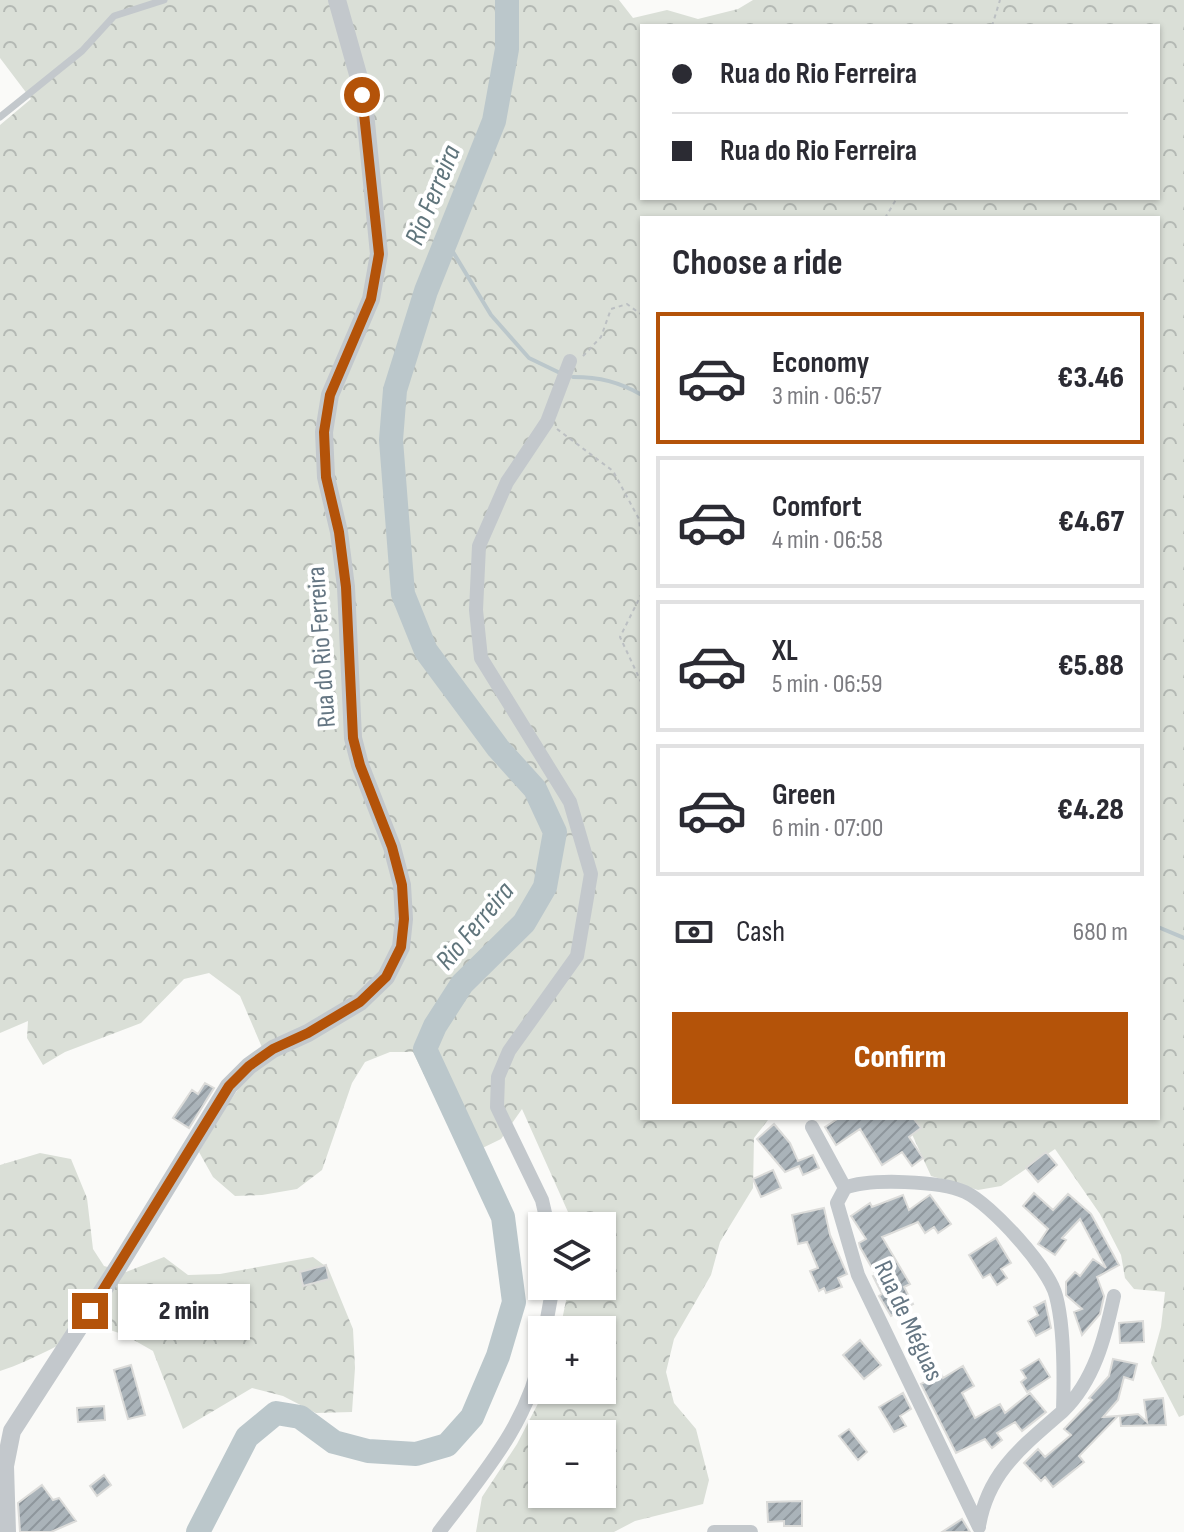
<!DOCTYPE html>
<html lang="en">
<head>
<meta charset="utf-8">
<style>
	:root { --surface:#fff; --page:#f2f2f3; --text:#2b2b33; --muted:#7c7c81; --line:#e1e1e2; --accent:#b45309 }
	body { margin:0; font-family:"Sofia Sans Condensed",sans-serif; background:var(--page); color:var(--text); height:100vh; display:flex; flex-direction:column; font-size:30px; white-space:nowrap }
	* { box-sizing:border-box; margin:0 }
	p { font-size:26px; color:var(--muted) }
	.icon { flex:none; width:44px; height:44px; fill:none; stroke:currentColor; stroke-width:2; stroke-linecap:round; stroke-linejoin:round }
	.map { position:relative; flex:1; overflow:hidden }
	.drawer { position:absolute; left:640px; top:216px; width:520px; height:904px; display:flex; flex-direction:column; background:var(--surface); border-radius:0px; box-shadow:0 2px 6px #0004 }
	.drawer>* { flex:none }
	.hud { position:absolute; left:640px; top:24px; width:520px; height:176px; border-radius:0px; box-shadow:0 2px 6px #0004; display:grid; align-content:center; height:176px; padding:0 32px; background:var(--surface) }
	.buttons { position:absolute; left:528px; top:1212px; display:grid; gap:16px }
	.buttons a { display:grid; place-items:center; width:88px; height:88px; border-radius:0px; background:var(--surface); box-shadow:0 2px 6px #0004; font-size:40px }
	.end { position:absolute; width:36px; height:36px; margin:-18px; border:10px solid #b45309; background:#fff; box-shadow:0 0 0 4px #fff }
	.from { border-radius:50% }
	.bubble { position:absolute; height:56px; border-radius:0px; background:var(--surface); box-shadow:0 2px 6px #0004; font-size:26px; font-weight:800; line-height:56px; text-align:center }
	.hud b { display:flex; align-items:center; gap:28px; height:76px; font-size:30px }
	.hud b+b { border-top:2px solid var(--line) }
	.hud i { width:20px; height:20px; background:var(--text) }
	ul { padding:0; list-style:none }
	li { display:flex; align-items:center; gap:24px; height:132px; margin:0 16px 12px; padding:0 16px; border:4px solid var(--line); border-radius:0px }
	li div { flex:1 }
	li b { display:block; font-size:30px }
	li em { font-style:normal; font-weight:800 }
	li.current { border-color:var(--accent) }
	li>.icon { width:72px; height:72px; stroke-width:1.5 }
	h2 { padding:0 32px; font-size:36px; line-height:96px }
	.pay { display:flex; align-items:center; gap:20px; height:88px; padding:0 32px; font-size:30px }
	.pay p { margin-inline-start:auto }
	.action { display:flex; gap:16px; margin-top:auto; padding:16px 32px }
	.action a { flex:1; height:92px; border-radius:0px; background:var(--accent); color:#fff; font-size:32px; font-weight:800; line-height:92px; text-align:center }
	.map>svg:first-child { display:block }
	.forest { fill:url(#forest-crowns); fill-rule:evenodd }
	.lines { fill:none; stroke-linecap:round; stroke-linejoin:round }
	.stream { stroke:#bbc7cb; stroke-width:4 }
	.river { stroke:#bbc7cb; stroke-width:24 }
	.building { fill:url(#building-hatch); stroke:#dcdcda; stroke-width:2 }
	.path { stroke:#bbbfc2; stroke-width:2; stroke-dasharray:4 4; stroke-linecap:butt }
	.service { stroke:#c3c8cc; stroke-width:7 }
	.minor { stroke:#c3c8cc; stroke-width:14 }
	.tertiary { stroke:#c3c8cc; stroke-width:18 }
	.route { stroke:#b45309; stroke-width:10 }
	.labels { text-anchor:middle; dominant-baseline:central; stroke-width:8; stroke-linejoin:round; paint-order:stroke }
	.street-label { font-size:26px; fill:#657683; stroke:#fff }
	.water-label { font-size:28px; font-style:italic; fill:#60757c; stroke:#fff }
</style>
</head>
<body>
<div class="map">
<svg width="1184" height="1532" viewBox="0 0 1184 1532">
	<defs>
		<pattern id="forest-crowns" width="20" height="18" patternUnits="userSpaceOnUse" patternTransform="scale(2)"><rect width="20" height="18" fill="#dadfd7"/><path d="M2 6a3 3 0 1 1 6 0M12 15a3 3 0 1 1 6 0" fill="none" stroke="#b4b9b4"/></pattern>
		<pattern id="building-hatch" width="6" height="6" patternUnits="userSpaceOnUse" patternTransform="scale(2)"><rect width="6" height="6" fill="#aab3b9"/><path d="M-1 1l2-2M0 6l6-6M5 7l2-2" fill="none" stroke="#8e969c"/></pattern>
	</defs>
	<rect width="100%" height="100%" fill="#fafaf8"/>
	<path class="forest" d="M0,0H619L633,18L667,10L698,19L738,9L753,0H1184V1415L1179,1417L1151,1363L1161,1327L1165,1292L1134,1289L1125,1278L1121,1255L1100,1214L1055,1149L1001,1186L978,1190L931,1176L906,1121L909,1118H1158V218H642V1118H822L768,1120L754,1138L753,1188L720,1242L711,1275L674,1339L666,1372L674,1403L696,1429L709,1480L703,1504L635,1521L614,1532H476L482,1497L517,1444L545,1390H602V1330H560L569,1286H602V1226H570L568,1212L522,1109L501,1139L464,1157L413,1052H390L365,1062L352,1083L322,1170L297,1189L262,1195L235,1196L213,1177L199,1152L221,1114L264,1052L240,996L209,973L184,979L141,1023L65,1052L43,1065L27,1038L28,1021L0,1033V125L31,99L0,58ZM642,26H1158V198H642ZM542,1434H602V1494H542Z
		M40,1153L71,1159L87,1198L93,1249L104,1266L126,1272L164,1257L188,1275L220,1274L313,1257L328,1268L353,1329L355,1368L352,1412L316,1413L283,1396L252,1388L183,1429L153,1351L125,1335L98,1326C65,1340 35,1360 0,1371V1165Z"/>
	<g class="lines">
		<path class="stream" d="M447,242L491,315L529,358L558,372
			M573,377C600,377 619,382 642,395
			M1158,927L1184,938"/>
		<path class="river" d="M198,1532L247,1437L276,1413L300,1417L334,1442L368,1451L416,1454L447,1445L472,1417L498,1356L514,1302L503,1217L425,1049L435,1026L462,984L524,923L545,887L555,832L535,789L498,748L426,651L403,594L391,440L395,390L426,291L494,121L507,49V0"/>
	</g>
	<path class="building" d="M205,1083L214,1088L189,1128L173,1118L192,1090L198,1094Z
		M839,1118H913L921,1128L909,1137L923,1158L912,1166L902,1152L882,1165L860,1129L836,1145L825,1127Z
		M774,1124L790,1143L798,1161L813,1155L819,1168L803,1175L799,1166L785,1172L757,1139Z
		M1046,1152L1057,1165L1038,1182L1026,1168Z
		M773,1170L781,1188L761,1197L753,1179Z
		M1034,1193L1053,1210L1068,1194L1091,1214L1119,1265L1097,1277L1104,1296L1100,1314L1082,1335L1074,1312L1082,1309L1066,1295V1282L1075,1272L1080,1276L1093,1259L1106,1268L1080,1219L1062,1238L1066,1240L1055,1255L1038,1244L1048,1229L1023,1206Z
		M903,1195L909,1210L930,1195L951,1224L938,1233L934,1227L925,1233L918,1222L882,1237L910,1284L904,1287L913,1304L891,1316L879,1296L882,1294L873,1276L876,1275L860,1247L859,1243L866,1239L851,1216L870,1203L872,1207Z
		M824,1208L830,1235L847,1274L838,1278L842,1287L826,1293L824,1288L819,1291L810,1271L818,1268L807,1242L798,1244L792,1215Z
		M996,1238L1011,1263L1001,1269L1007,1278L997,1285L990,1274L983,1278L969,1255Z
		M326,1265L329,1279L303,1286L300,1272Z
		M1045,1301L1051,1328L1036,1336L1028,1321L1038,1315L1034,1307Z
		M1143,1321L1144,1342L1120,1343L1119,1323Z
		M860,1340L881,1365L864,1379L843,1355Z
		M1039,1359L1050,1377L1027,1392L1021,1382L1026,1378L1021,1370Z
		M1113,1359L1137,1364L1133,1380L1124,1377L1118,1400L1103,1417L1118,1416L1079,1456L1084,1462L1053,1487L1045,1477L1041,1481L1024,1463L1038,1449L1045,1457L1071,1435L1064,1429L1092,1400L1089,1398L1109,1376Z
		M131,1365L145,1415L128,1419L114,1370Z
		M963,1366L974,1386L962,1393L975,1418L1000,1404L1005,1413L1030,1393L1046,1412L1022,1431L1015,1422L997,1433L1002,1440L992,1448L985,1439L956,1453L921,1384L941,1373L943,1378Z
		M903,1393L911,1409L900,1416L906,1426L894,1432L879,1407Z
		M1163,1398L1166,1425L1121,1426L1120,1416L1138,1414L1147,1422L1144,1400Z
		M104,1406L105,1420L78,1422L77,1408Z
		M849,1429L867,1452L858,1460L839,1436Z
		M104,1475L111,1485L97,1496L90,1486Z
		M42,1485L53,1500L59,1498L76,1521L51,1532H20L18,1503Z
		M802,1501V1526H784V1521L768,1522L767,1502Z
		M962,1519L970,1532H942Z"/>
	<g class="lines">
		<path class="path" d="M992,26L1000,0
			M885,218L897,198
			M583,356L601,337L611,309L627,304L642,315
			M557,429L613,471L639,519L642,548
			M642,593L620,637L642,684"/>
		<path class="service" d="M0,117L82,51L114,16L164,0"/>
		<path class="minor" d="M812,1127L845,1188
			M845,1188C869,1178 941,1181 965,1192C991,1204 1049,1268 1056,1296C1064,1326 1064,1380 1063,1411C1023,1446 988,1472 979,1526
			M845,1188L837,1203L858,1275L979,1527
			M548,1226L542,1200L497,1107L498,1077L509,1051L577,956L591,874L570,802L481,658L476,610L479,546L507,482L547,422L570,361
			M545,1330L553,1286
			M1063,1411C1094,1381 1105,1338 1114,1296
			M439,1532C482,1475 530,1422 542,1350
			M714,1532H751"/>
		<path class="tertiary" d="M7,1532L5,1466L12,1431L118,1267L229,1086L249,1066L273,1049L308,1033L360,1002L386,977L401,947L404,919L402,885L392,847L360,765L353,738L346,587L339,532L326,477L324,432L330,395L371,299L379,254L365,112L359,78L337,0"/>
	</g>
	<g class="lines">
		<path class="route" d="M90,1311L229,1086L249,1066L273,1049L308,1033L360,1002L386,977L401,947L404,919L402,885L392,847L360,765L353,738L346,587L339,532L326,477L324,432L330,395L371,299L379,254L362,95"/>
	</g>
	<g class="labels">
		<g class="street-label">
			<text transform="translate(322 647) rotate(-94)">Rua do Rio Ferreira</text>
			<text transform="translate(908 1321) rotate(65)">Rua de Méguas</text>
		</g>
		<g class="water-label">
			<text transform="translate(433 195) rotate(-68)">Rio Ferreira</text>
			<text transform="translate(475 926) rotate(-50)">Rio Ferreira</text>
		</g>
	</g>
</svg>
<div class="buttons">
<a><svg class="icon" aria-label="layers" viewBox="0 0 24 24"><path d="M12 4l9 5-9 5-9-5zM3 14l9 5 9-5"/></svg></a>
<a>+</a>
<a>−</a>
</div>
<i class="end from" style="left:362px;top:95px"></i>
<i class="end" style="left:90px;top:1311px"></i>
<div class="bubble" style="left:118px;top:1284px;width:132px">2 min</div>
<div class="hud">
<b><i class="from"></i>Rua do Rio Ferreira</b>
<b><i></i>Rua do Rio Ferreira</b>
</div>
<section class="drawer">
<h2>Choose a ride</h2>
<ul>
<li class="current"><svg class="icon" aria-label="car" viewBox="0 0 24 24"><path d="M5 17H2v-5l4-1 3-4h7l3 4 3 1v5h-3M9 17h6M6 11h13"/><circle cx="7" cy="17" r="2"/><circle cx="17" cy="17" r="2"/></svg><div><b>Economy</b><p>3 min · 06:57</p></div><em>€3.46</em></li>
<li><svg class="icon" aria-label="car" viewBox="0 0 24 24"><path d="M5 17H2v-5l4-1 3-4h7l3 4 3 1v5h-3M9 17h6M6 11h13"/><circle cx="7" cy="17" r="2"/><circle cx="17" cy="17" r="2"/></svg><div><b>Comfort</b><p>4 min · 06:58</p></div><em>€4.67</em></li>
<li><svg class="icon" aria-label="car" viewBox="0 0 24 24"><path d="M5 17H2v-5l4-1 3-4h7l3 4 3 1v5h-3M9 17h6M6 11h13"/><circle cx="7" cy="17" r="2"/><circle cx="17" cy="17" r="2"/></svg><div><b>XL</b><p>5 min · 06:59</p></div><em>€5.88</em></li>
<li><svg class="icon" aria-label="car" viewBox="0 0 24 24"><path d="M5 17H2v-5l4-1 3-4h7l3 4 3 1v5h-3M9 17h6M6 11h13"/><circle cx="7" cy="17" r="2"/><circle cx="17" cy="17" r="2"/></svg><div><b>Green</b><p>6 min · 07:00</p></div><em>€4.28</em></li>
</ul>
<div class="pay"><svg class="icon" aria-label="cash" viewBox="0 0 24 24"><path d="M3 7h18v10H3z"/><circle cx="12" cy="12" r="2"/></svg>Cash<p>680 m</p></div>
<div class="action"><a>Confirm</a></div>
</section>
</div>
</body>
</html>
